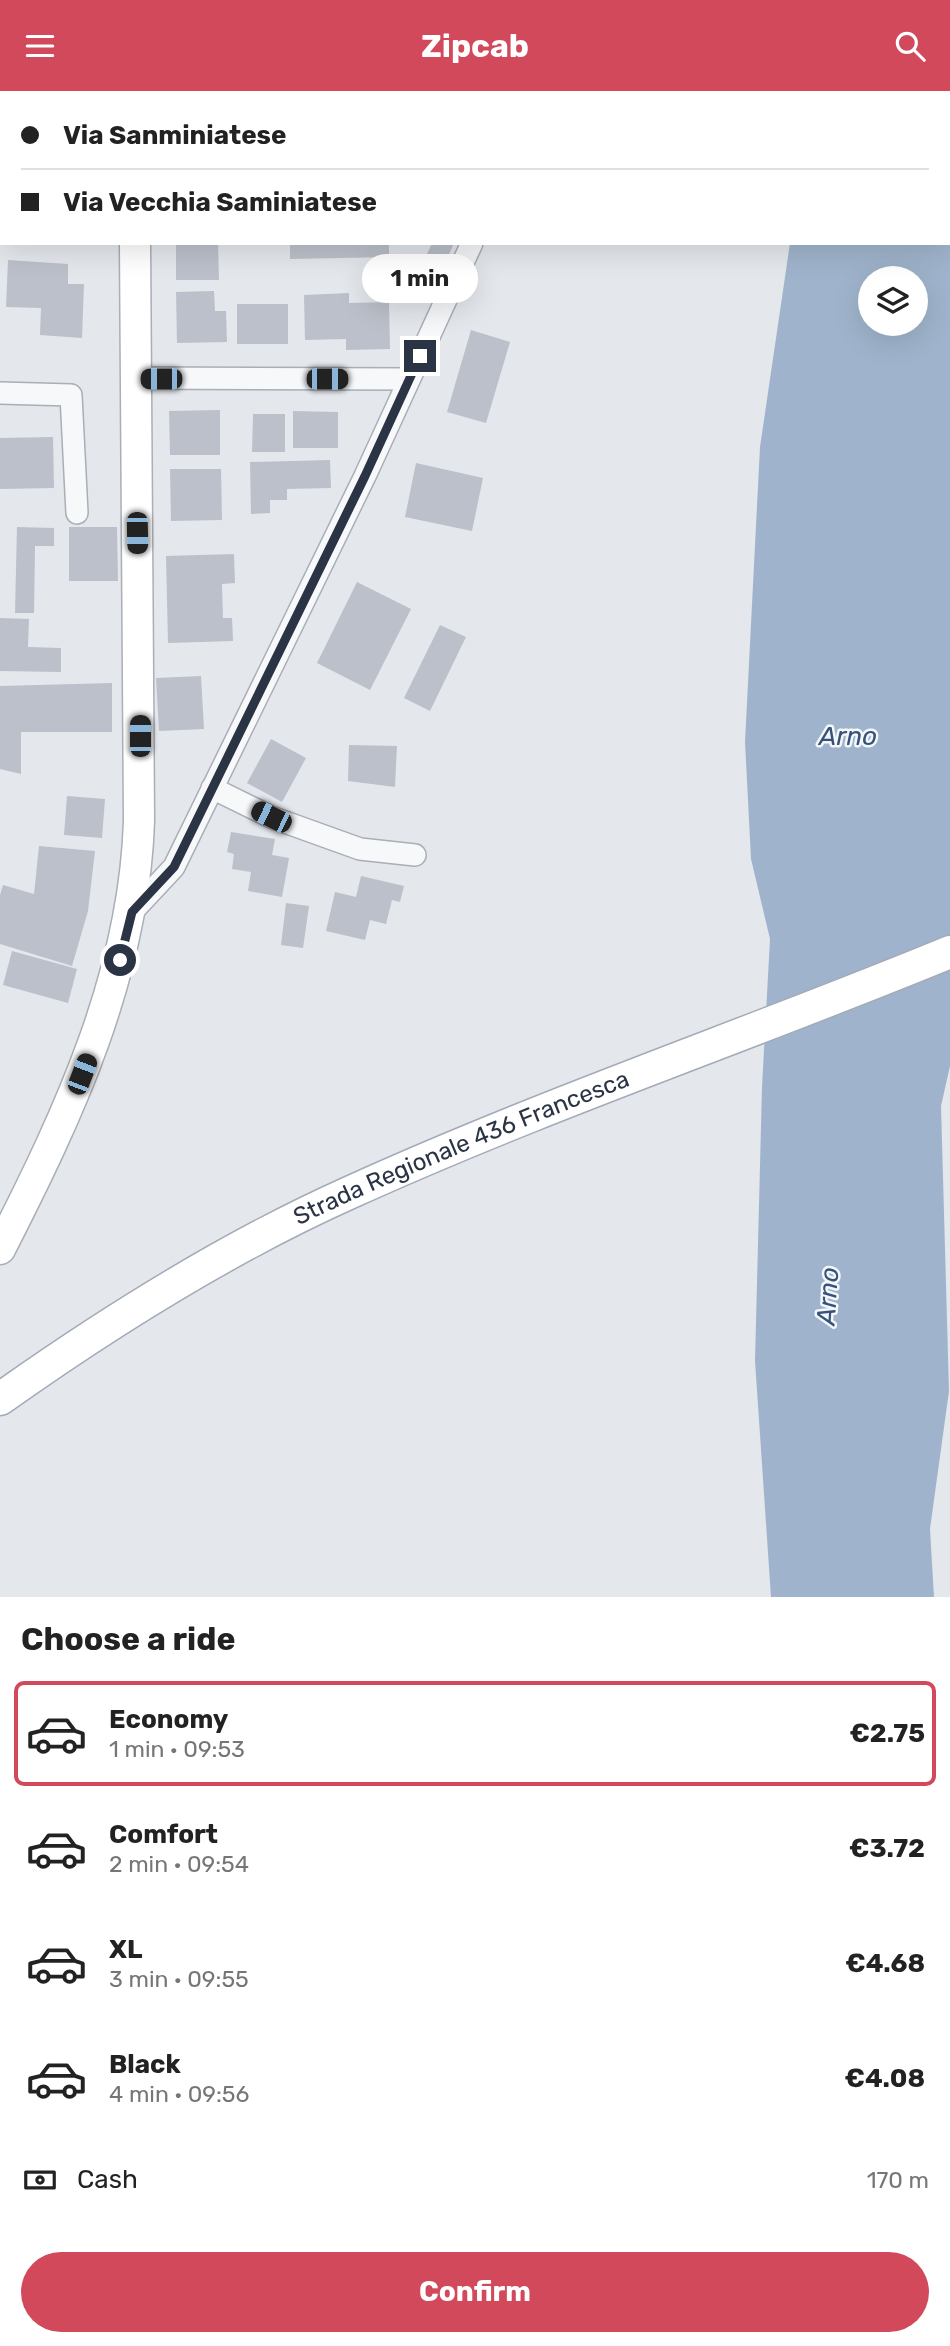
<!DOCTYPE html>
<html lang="en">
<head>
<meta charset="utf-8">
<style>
	:root { --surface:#fff; --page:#f2f2f2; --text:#222; --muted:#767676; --line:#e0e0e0; --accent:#d1495b }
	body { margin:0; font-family:Rubik,sans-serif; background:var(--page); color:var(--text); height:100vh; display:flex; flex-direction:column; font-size:26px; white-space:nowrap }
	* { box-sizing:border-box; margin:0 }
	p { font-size:23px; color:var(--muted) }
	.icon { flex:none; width:38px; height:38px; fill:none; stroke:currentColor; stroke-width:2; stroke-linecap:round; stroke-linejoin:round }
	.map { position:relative; height:1506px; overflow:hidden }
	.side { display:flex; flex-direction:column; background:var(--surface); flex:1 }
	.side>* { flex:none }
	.top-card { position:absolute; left:0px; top:0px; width:950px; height:154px; box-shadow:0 7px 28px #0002; display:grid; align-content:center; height:154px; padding:0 21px; background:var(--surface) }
	.fabs { position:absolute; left:858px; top:175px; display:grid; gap:14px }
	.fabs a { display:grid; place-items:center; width:70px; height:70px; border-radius:50%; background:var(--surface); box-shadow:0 7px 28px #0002; font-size:35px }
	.end { position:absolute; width:32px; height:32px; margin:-16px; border:9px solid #2b3445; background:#fff; box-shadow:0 0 0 4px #fff }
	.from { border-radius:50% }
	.bubble { position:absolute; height:49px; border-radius:24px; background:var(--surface); box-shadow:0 7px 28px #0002; font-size:23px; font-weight:700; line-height:49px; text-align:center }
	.car { position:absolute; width:21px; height:42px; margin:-21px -10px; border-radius:9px; box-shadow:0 0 5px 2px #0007; background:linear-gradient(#222 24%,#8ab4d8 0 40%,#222 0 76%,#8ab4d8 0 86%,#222 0) }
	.top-card b { display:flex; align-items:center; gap:24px; height:66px; font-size:26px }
	.top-card b+b { border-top:2px solid var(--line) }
	.top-card i { width:18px; height:18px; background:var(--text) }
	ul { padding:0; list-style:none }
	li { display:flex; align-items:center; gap:21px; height:105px; margin:0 14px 10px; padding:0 7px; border:4px solid transparent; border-radius:10px }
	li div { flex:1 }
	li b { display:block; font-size:26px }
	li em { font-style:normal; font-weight:700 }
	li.selected { border-color:var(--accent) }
	li>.icon { width:63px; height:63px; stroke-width:1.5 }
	h2 { padding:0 21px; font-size:32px; line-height:84px }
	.pay { display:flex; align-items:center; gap:18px; height:77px; padding:0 21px; font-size:26px }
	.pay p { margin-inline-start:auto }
	.primary-button { display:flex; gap:14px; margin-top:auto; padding:14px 21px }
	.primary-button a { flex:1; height:80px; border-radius:42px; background:var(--accent); color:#fff; font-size:28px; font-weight:700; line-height:80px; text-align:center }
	header { display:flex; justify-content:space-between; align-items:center; height:91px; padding:0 21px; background:var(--accent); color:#fff; font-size:32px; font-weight:700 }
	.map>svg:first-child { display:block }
	.water { fill:#9fb4cc; fill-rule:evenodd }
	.building { fill:#bbc0ca }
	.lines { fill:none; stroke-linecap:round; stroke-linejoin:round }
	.street-casing { stroke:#a9aeb7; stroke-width:24 }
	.secondary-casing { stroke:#a9aeb7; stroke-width:33 }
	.primary-casing { stroke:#a3abb8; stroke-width:35 }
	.street { stroke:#f7f8fa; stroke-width:21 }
	.secondary { stroke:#fff; stroke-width:30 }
	.primary { stroke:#fff; stroke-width:32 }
	.route { stroke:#2b3445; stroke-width:9 }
	.labels { text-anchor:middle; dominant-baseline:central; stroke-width:5; stroke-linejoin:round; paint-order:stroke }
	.street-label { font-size:24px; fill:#2b3445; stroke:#f4f6f9 }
	.water-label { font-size:26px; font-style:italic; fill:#34527a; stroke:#f4f6f9 }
</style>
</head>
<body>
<header><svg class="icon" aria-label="menu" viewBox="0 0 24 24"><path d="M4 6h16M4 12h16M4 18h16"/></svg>Zipcab<svg class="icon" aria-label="search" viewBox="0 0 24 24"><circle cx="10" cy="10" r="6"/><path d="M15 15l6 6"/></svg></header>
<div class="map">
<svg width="950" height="1506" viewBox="0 0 950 1506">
	<rect width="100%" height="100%" fill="#e4e7ec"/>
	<path class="water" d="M812,0H950V975L941,1015L949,1300L930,1438L934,1506H771L755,1270L762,996L770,848L751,768L745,651L760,356L790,152H948V2ZM870,187H915V233H870Z"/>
	<path class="building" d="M176,152H218L219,189H176Z
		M290,152H389V166L290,168Z
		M432,152H454L433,199L415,190Z
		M8,169L68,173V193H84L82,247L40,244L41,217L6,216Z
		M214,200L215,220H226L227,251L177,252L176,201Z
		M349,202V212L389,211L390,258L346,259V248L305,249L304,204Z
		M237,213H288V253H237Z
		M471,239L510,251L486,332L447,321Z
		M220,319V364H170L169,320Z
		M293,320L338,321V357H293Z
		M253,323H285V361H252Z
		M53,346L54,397L0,398V347Z
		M330,369L331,397L287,398V409H270V422L251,423L250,371Z
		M416,372L483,387L472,440L405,426Z
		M170,378H221L222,429L171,430Z
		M17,436L54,437V455H35L34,522H15Z
		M69,436H117L118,490H69Z
		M234,463L235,492L222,493L223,527H232L233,550L168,552L166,465Z
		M357,491L411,518L370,599L317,572Z
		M0,527L29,528L28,556L61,557V581L0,580Z
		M440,534L466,546L430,620L404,607Z
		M201,585L204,638L159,640L156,587Z
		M112,592V641H21V683L0,678V595Z
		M271,648L306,667L282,711L247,692Z
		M349,654L397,655L395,696L348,690Z
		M67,705L105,708L102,747L64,744Z
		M231,741L275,748L272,764L289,767L282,806L248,800L251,781L232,778L234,763L227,761Z
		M39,755L95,760L88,820L72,875L0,853V804L3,794L34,803Z
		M361,785L404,795L400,811L392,809L386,833L370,829L365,849L326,840L335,801L356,806Z
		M286,812L309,815L303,857L281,854Z
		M12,860L77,878L68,912L3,894Z"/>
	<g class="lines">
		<defs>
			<path id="street" d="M540,2L541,0
				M134,287L409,288
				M0,302L71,304L77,422
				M212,697L271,726L360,758L415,764
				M132,821L174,776L365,385L472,152"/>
			<path id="secondary" d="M137,2V0
				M0,1158C69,1023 134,884 139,730L135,152"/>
			<g id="primary">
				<path id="s1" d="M0,1308C110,1230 228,1156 351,1101C547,1012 751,943 950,861"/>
			</g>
		</defs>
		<use href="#street" class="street-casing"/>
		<use href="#secondary" class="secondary-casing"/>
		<use href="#primary" class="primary-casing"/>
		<use href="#street" class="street"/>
		<use href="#secondary" class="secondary"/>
		<use href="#primary" class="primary"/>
	</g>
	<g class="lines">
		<path class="route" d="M120,869L132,821L174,776L365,385L420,265"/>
	</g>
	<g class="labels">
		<g class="street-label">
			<text stroke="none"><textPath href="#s1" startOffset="527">Strada Regionale 436 Francesca</textPath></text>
		</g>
		<g class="water-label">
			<text x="848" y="645">Arno</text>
			<text transform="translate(828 1205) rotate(-86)">Arno</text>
		</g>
	</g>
</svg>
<div class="fabs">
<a><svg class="icon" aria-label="layers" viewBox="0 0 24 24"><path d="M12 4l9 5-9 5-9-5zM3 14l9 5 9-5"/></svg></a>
</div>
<i class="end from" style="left:120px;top:869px"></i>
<i class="end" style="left:420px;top:265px"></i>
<div class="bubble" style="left:362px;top:163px;width:116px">1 min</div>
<i class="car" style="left:161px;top:288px;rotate:270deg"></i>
<i class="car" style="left:327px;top:288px;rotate:90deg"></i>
<i class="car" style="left:137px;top:442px;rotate:179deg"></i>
<i class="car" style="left:140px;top:645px;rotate:0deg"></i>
<i class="car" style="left:271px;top:726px;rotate:296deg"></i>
<i class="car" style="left:82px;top:983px;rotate:21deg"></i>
<div class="top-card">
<b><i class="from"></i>Via Sanminiatese</b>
<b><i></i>Via Vecchia Saminiatese</b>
</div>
</div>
<section class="side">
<h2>Choose a ride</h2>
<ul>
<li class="selected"><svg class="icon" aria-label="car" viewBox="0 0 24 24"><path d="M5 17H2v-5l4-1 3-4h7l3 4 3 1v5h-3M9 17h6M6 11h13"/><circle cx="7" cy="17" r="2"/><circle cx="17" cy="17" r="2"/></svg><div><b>Economy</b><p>1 min · 09:53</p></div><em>€2.75</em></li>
<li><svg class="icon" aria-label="car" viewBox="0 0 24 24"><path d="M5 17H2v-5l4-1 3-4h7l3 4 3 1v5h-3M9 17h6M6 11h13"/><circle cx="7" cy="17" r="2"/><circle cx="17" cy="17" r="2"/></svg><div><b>Comfort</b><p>2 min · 09:54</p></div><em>€3.72</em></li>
<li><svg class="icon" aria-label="car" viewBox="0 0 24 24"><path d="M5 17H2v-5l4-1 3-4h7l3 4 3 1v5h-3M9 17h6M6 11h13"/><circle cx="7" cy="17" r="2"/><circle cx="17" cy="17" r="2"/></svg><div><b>XL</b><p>3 min · 09:55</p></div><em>€4.68</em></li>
<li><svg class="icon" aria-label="car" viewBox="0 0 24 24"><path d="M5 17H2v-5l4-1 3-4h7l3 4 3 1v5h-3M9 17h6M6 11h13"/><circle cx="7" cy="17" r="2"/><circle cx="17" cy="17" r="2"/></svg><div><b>Black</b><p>4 min · 09:56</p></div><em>€4.08</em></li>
</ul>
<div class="pay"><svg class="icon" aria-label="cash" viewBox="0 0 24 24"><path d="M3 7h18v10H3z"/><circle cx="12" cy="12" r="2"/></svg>Cash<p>170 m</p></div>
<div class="primary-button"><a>Confirm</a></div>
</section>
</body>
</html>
